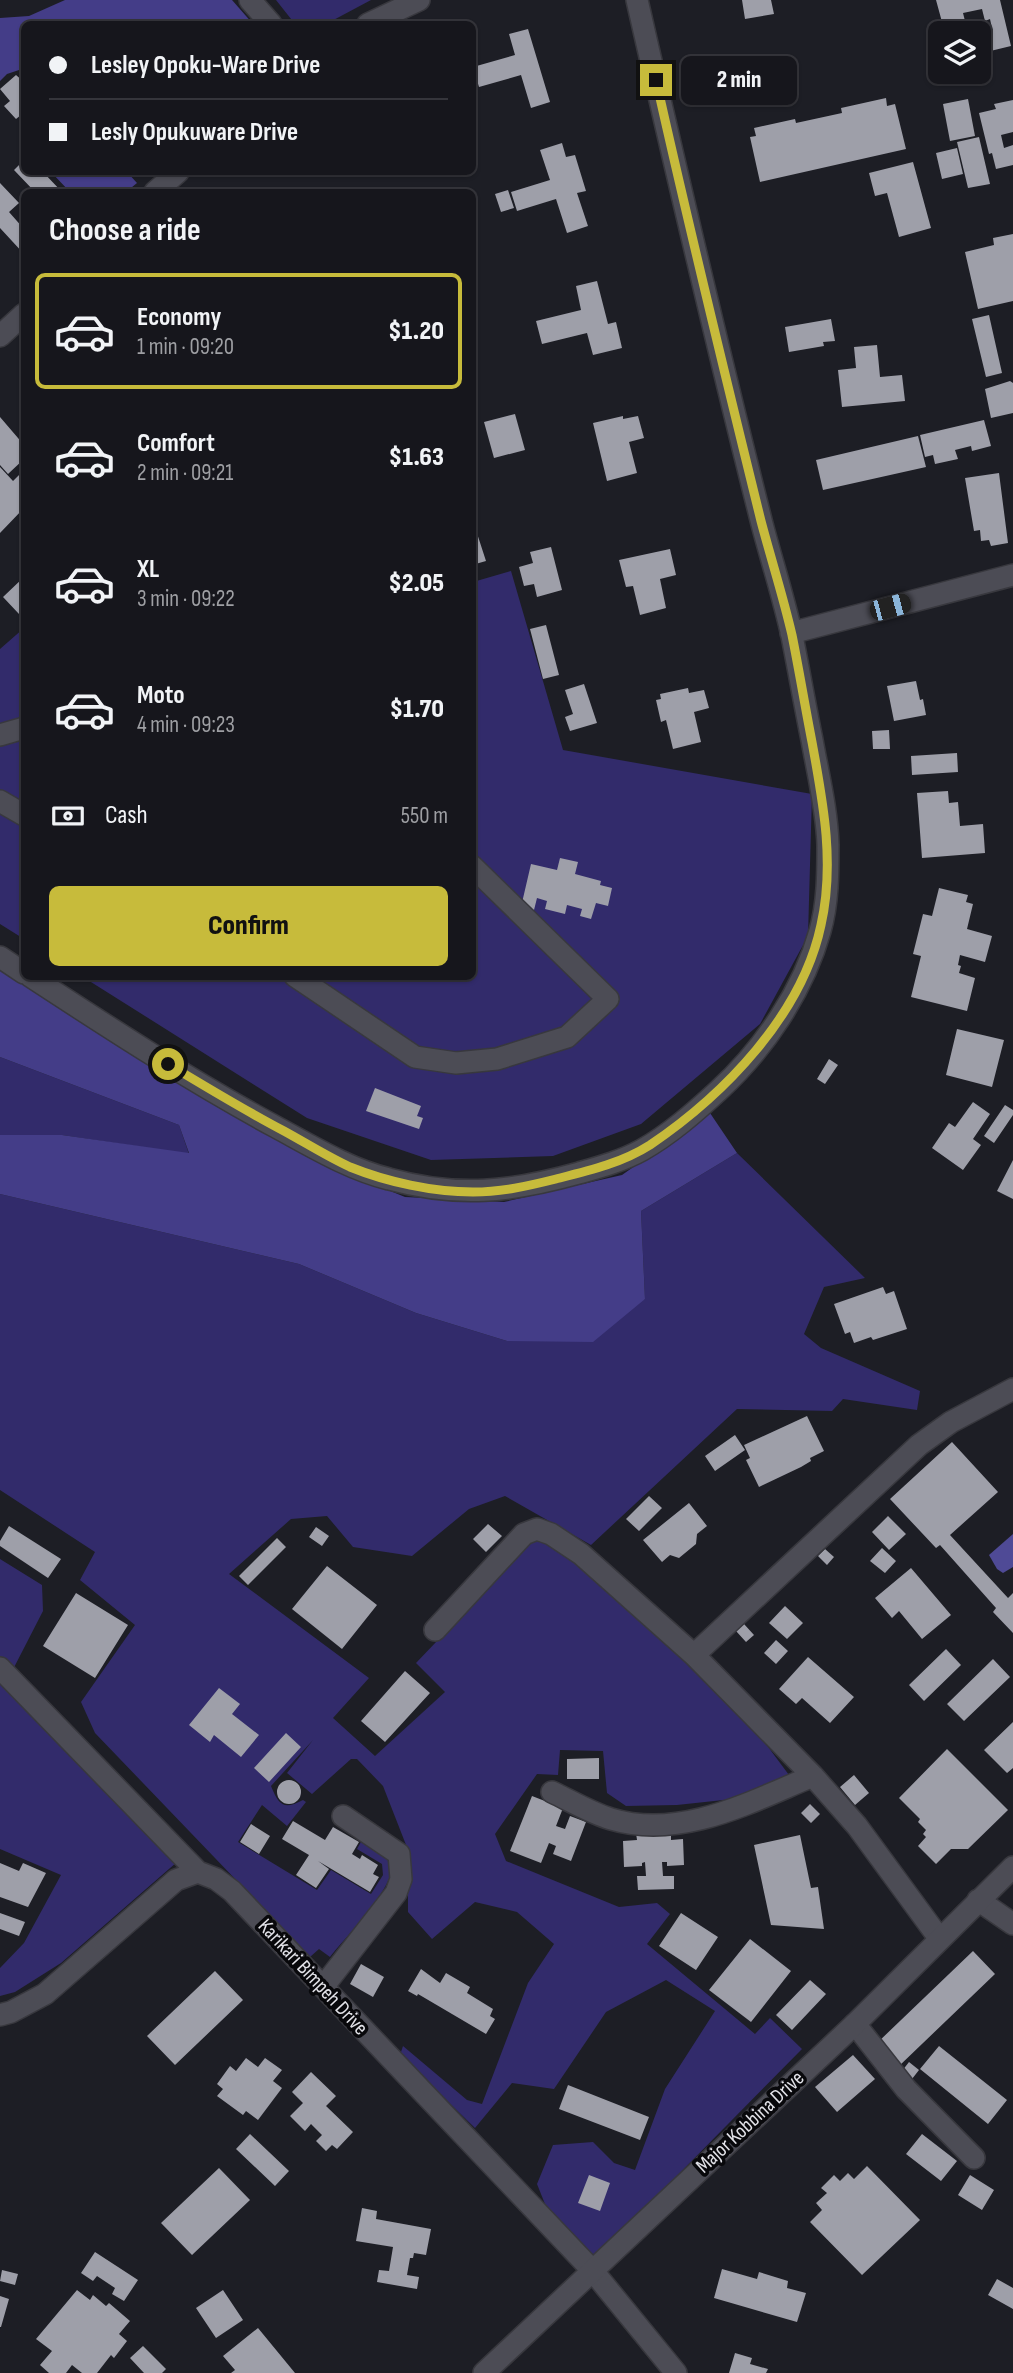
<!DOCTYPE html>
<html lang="en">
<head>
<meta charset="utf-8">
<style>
	:root { --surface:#16161c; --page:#232329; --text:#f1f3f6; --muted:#9e9fa3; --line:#35353b; --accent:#c7bb3b }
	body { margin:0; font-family:"Sofia Sans Condensed",sans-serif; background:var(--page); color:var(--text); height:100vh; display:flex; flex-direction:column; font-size:26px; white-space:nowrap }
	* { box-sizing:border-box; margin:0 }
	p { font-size:23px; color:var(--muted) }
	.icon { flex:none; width:38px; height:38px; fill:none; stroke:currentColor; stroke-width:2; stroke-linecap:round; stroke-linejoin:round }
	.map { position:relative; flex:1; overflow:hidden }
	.panel { position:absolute; left:21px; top:189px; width:455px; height:791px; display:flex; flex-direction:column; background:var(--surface); border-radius:10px; box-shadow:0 2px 5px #0004,0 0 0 2px var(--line) }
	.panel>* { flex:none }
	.top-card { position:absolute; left:21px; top:21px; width:455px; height:154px; border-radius:10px; box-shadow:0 2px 5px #0004,0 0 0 2px var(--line); display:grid; align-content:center; height:154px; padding:0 28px; background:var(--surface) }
	.tools { position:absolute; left:928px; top:21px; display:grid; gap:14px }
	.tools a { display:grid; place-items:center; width:63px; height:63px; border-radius:10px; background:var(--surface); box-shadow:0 2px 5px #0004,0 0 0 2px var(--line); font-size:35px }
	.end { position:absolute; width:32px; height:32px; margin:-16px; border:9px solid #c7bb3b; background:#111; box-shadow:0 0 0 4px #111 }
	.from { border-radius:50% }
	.bubble { position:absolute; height:49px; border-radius:10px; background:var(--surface); box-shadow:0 2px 5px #0004,0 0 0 2px var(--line); font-size:23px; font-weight:800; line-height:49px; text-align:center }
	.car { position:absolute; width:21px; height:42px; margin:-21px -10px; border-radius:9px; box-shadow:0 0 5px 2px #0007; background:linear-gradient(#222 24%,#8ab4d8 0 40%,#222 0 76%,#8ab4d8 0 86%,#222 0) }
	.top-card b { display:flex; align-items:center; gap:24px; height:66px; font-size:26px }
	.top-card b+b { border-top:2px solid var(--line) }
	.top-card i { width:18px; height:18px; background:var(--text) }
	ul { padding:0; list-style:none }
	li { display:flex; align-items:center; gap:21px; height:116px; margin:0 14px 10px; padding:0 14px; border:4px solid transparent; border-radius:10px }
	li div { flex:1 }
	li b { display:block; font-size:26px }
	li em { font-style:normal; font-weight:800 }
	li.selected { border-color:var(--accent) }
	li>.icon { width:63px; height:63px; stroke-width:1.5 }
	h2 { padding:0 28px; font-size:32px; line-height:84px }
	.pay { display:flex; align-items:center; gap:18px; height:77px; padding:0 28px; font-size:26px }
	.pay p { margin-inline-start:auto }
	.cta { display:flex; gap:14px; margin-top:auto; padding:14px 28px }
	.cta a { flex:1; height:80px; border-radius:10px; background:var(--accent); color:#111; font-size:28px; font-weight:800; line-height:80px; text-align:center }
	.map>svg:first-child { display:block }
	.green { fill:#322b6b }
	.forest { fill:#443d88 }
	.water { fill:#4f4a96 }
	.building { fill:#9e9fa9 }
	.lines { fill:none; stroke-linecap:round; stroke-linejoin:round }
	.minor-casing { stroke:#38383e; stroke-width:24 }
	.tertiary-casing { stroke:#38383e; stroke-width:24 }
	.minor { stroke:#4c4c55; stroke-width:21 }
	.tertiary { stroke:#4c4c55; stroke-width:21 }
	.route { stroke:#c7bb3b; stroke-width:9 }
	.labels { text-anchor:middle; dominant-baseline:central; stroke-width:7; stroke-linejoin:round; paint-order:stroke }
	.street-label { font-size:21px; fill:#e2e2e8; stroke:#08080b }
</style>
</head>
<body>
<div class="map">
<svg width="1013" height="2373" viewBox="0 0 1013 2373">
	<rect width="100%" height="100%" fill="#1d1e25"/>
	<path class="green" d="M276,0H371L326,24H295Z
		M511,571L563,750L812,794L808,936L760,1024L641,1124L553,1156L431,1160L307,1118L83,977L472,976L473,582Z
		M24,628V939L0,924V649Z
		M0,1057L179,1125L189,1154L62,1135H0Z
		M737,1153L865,1278L824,1287L804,1334L821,1348L920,1391L917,1410L843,1399L832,1411L737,1409L591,1545L505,1496L469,1509L412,1556L353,1547L327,1516L291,1519L229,1574L369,1678L333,1718L375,1756L445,1692L416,1663L538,1535L583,1568L742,1712L789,1775L742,1798L677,1805L626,1806L607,1793L603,1751L560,1750L558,1775L537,1774L495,1834L506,1861L619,1907L657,1903L670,1914L647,1944L755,2034L770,2018L802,2049L594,2260L551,2219L537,2184L553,2145L593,2142L614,2163L635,2170L665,2089L715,2011L666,1980L606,2012L554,2089L512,2083L475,2128L400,2055L403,2046L467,2100L482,2104L528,1983L554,1944L517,1912L475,1902L432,1939L408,1912V1850L383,1786L357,1759H351L312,1794L287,1773L313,1740L271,1786C279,1806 284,1810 303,1800L306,1802L287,1826L262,1805L238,1842L317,1890L331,1870L371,1894L383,1875L382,1864L357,1849L362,1840C371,1846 388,1853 391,1864C398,1884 343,1940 330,1957L319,1949L310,1957L95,1733L81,1702L135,1625L80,1580L95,1552L0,1490V1194L299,1264L416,1313L507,1341L645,1299L641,1211Z
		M0,1559L42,1585L43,1611L6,1683L177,1862L61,1963L15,1992L0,1996V1968L24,1943L61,1875L0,1849Z"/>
	<path class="forest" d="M65,0H232L253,24H24V70L22,69L7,74L0,81V18L29,16Z
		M51,172H127L137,183L126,192H70Z
		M0,968L319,1162L405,1197L504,1202L622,1175L710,1113L737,1153L641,1211L645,1299L593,1342L507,1341L416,1313L299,1264L0,1194V1135H62L189,1153L179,1125L0,1057Z"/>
	<path class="water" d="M1013,1534V1567L1003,1573L997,1569L989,1555Z"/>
	<path class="building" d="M742,0H771L774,14L745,19Z
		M936,0H1000L1011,46L978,54V36L993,33L990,19L985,21L982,9L963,13L968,33H945Z
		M528,29L550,102L531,108L521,75L479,87L473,67L515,55L509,34Z
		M16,75L24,82V118L21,115L16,119L4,106L10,101L0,89Z
		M886,98L887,106L895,104L906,149L760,182L750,137L756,136L754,128L795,119L796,123L842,113L841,108Z
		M968,99L975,136L950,141L943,104Z
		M1013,100V132L1001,135L1004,148L1013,145V165L996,169L992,153L989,154L979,113L996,109L994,104Z
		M979,137L990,184L968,188L957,142Z
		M562,143L566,157L575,155L586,191L577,193L588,226L567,233L556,199L517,211L511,192L550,180L540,150Z
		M957,148L963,174L942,179L936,153Z
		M24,160V172H43L62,192H35L14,170Z
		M913,162L931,228L899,237L887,193L875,196L869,173Z
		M0,183L19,203L9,212L24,229V254L0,228Z
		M508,190L514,208L501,212L495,194Z
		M1013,234V301L978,309L965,252L994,245L993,238Z
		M597,281L608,324L616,322L622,348L593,355L587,333L542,344L536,321L581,310L576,286Z
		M989,315L1002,373L986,377L972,319Z
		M831,319L835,341L823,342L824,346L789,352L785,327Z
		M877,345L880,377L902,375L905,401L842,407L838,370L856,368L854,347Z
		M1010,381L1013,383V413L991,418L985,389Z
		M515,414L525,450L494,458L484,422Z
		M623,416V419L638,416L644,438L629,442L637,473L607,481L593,423Z
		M0,417L24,445V459L8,474L0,465Z
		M984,420L991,446L972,451L971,446L955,450L958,459L935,464L933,455L925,457L920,435Z
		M918,436L926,467L823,490L816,460Z
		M0,467L13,481L24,470V508L0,533Z
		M999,473L1008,543L991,546L989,540L981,541L980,530L974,531L965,478Z
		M472,518L486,561L472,565Z
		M551,547L562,590L537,597L534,584L524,586L519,567L533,563L530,552Z
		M670,549L676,575L660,579L666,608L640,615L633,586L626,587L619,560Z
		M24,577V609L19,614L3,597Z
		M546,625L559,675L543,679L530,629Z
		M916,681L920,700L923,699L926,715L894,721L887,686Z
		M584,684L597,723L570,731L565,717L573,714L565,690Z
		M688,688L689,693L704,690L709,708L694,712L701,742L673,749L666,720L661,722L656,700L661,699L660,694Z
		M889,730L890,749H873L872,731Z
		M957,753L958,772L912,775L911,756Z
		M948,791L949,803L958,802L960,826L983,824L985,853L922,858L917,793Z
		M560,858L578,862L575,874L601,881L600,885L612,888L608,906L596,903L591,919L580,916L582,909L567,905L565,914L545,909L547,901L537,898L534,910L521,907L531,864L557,870Z
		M939,888L968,895L966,902L973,904L967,929L992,936L985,962L960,955L958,965L961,966L959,973L975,978L967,1011L911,997L921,956L913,954L923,914L932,916Z
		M957,1029L1004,1040L992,1087L946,1075Z
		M829,1059L838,1065L825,1084L817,1079Z
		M375,1088L421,1106L417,1116L423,1118L419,1129L366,1111Z
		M973,1102L990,1114L973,1139L981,1145L963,1170L932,1148L949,1123L955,1127Z
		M1005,1105L1013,1110V1115L994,1143L984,1136Z
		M1013,1160V1199L997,1191Z
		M883,1287L886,1294L894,1291L907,1329L873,1340L871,1337L854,1343L850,1332L845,1334L834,1304Z
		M807,1416L824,1451L810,1458L811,1461L801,1467L759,1487L746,1460L750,1458L744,1445Z
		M735,1435L745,1450L715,1471L705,1456Z
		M952,1442L998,1492L950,1535L1008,1598L1013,1593V1633L993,1612L996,1608L940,1545L936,1548L890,1499Z
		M649,1496L662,1508L639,1531L626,1519Z
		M689,1503L707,1526L697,1534L696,1544L679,1558L670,1555L662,1562L643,1540Z
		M888,1516L906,1534L889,1550L872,1532Z
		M488,1524L502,1536L486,1552L473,1539Z
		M9,1526L61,1559L48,1578L0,1546V1541Z
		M316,1527L329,1536L322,1546L309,1537Z
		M277,1538L286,1547L248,1585L239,1576Z
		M882,1548L896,1561L885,1573L870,1561Z
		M825,1549L834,1557L827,1565L818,1556Z
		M327,1566L377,1605L342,1649L292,1609Z
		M911,1568L951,1615L922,1639L899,1611L892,1618L875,1598Z
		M76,1593L128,1625L95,1678L43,1646Z
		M785,1606L803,1623L787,1639L769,1623Z
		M744,1624L754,1635L746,1642L736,1631Z
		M776,1640L788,1651L776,1664L764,1653Z
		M946,1649L961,1665L924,1701L909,1685Z
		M808,1657L854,1697L830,1723L802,1698L796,1704L779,1689Z
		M993,1659L1010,1677L964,1721L947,1704Z
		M405,1671L430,1693L385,1742L361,1721Z
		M219,1688L240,1704L232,1714L259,1735L241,1757L214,1735L210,1742L189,1725Z
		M1013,1722V1768L1007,1773L984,1750Z
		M286,1733L301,1747L269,1782L254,1768Z
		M947,1749L1008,1810L968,1849H951L936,1864L918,1846L926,1837L923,1834L926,1830L918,1822L920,1819L899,1798Z
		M599,1758V1779H567V1759Z
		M854,1775L869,1793L855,1805L840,1787Z
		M277 1792a12 12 0 1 1 24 0a12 12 0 1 1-24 0Z
		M532,1796L563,1808L556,1826L565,1829L570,1816L586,1822L571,1861L553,1854L556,1846L549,1843L541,1863L510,1851Z
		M810,1804L820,1814L811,1823L801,1813Z
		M293,1821L325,1840L333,1827L359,1842L352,1854L360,1859L362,1855L378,1865L373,1874L379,1877L370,1892L318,1861L329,1869L316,1888L296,1875L309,1855L282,1839Z
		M251,1824L270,1836L259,1854L240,1842Z
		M671,1832V1840L683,1839L684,1865L667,1866V1862H662L663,1876H674V1889L638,1890L637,1876H646L645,1862L642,1863V1866L624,1867L623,1841L637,1840L636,1833Z
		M800,1835L811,1888L818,1887L824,1929L771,1925L754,1845Z
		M0,1863L19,1871L23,1863L46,1873L28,1907L0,1897Z
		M0,1913L25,1922L19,1936L0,1929Z
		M681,1913L718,1937L696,1970L659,1946Z
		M750,1939L791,1971L751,2022L709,1990Z
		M973,1951L995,1974L898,2067L876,2044Z
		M361,1964L384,1977L373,1997L350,1984Z
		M421,1969L440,1983L446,1973L470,1987L467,1993L493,2009L490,2016L495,2019L486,2034L418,1994L417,1996L408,1991Z
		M215,1971L243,2000L175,2065L147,2036Z
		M810,1980L826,1994L792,2030L776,2015Z
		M939,2046L1007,2100L988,2124L920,2069Z
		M853,2055L875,2079L837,2112L815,2087Z
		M246,2058L258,2067L265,2058L282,2070L273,2081L282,2088L258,2120L246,2111L243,2115L217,2096L223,2089L217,2084L230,2066L236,2071Z
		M909,2062L919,2070L912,2079L902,2071Z
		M311,2072L336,2096L326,2106L353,2132L337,2149L332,2145L326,2151L316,2141L322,2135L311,2124L305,2131L290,2116L303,2103L292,2092Z
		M568,2085L649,2117L640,2140L559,2109Z
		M250,2134L289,2171L275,2186L236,2149Z
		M922,2134L957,2161L941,2181L906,2154Z
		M867,2166L920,2220L862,2275L810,2222L822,2210L816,2203L827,2193L821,2188L834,2175L840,2181L848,2173L854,2179Z
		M219,2168L250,2200L192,2255L161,2223Z
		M589,2175L610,2183L600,2211L578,2203Z
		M970,2175L994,2190L982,2210L958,2195Z
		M362,2208L377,2211L376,2219L431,2229L426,2255L414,2253L413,2258H410L407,2275L419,2277L417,2289L377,2282L379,2270L389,2271L393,2247L356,2241Z
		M95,2252L138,2280L124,2301L112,2294L115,2288L97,2276L93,2281L81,2273Z
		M722,2269L757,2279L759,2272L788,2281L787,2288L806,2293L797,2322L714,2298Z
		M2,2270L18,2274L15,2285L0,2281Z
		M997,2279L1013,2288V2309L988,2295Z
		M77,2290L90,2300L93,2295L106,2306L109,2303L130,2321L119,2334L127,2341L114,2358L111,2355L97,2373H82L72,2365L66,2373H49L40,2365L52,2351L36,2339Z
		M223,2290L243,2320L216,2338L196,2308Z
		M0,2296L9,2299L1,2327H0Z
		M258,2328L295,2373H231L235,2370L223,2356Z
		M143,2346L166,2369L162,2373H144L130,2358Z
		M735,2353L752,2358L750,2364L768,2369L766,2373H729Z"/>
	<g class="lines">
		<defs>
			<path id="minor" d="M250,0L271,24
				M368,24L419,0
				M155,192L178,172
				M0,336L24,314
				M791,633L1013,575
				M0,735L24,728
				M0,801L24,815
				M0,957L24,973
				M30,976C111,1029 191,1081 276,1127C313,1147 349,1169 389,1179C458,1198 511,1192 579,1173C600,1167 622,1161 642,1150C670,1134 694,1113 718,1091C764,1049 803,991 820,931C828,903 828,873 828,845C827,810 818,774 812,740C805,706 799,671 792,636C784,599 772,562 762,524C718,350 677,175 637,0
				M295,976L415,1057L456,1063L497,1059L567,1037L608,999L472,866
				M435,1630L524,1534L537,1529L551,1534L581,1554L694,1655L813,1776L857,1826L939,1938
				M694,1655L919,1445L951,1422L1013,1389
				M0,1668L198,1872
				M552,1792C571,1801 591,1813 611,1819C681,1840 750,1802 813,1776
				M978,1900L1013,1924
				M323,1987L396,1893L401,1879L399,1854L343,1816
				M0,2015L11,2012L45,1994L176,1880L198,1872L216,1879L232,1891L592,2270L676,2373
				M855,2024L906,2089L974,2158"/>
			<path id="tertiary" d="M484,2373L855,2024L1013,1867"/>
		</defs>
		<use href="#minor" class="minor-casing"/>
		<use href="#tertiary" class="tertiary-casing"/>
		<use href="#minor" class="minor"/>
		<use href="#tertiary" class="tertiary"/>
	</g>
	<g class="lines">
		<path class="route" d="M168,1064C206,1087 244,1110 284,1131C306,1143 328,1157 350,1167C387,1182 433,1192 473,1192C502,1192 528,1186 556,1179C588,1171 622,1163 650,1145C724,1095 802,1015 821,925C835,863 823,802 812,742C805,706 799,670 792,635C783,596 771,559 761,521C725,375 689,228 656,80"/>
	</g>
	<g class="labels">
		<g class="street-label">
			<text transform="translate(313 1977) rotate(47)">Karikari Bimpeh Drive</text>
			<text transform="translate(750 2122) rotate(-43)">Major Kobbina Drive</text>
		</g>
	</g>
</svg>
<div class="tools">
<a><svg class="icon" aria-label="layers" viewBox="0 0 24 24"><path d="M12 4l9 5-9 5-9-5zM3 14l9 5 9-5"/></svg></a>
</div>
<i class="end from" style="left:168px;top:1064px"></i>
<i class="end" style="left:656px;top:80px"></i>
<div class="bubble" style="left:681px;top:56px;width:116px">2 min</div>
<i class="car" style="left:890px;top:607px;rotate:75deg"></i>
<div class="top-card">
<b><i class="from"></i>Lesley Opoku-Ware Drive</b>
<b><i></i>Lesly Opukuware Drive</b>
</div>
<section class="panel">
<h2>Choose a ride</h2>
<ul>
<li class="selected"><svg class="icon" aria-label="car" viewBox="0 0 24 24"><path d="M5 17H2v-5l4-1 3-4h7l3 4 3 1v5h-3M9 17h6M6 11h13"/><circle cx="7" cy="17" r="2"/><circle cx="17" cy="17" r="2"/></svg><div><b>Economy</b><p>1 min · 09:20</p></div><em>$1.20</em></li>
<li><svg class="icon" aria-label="car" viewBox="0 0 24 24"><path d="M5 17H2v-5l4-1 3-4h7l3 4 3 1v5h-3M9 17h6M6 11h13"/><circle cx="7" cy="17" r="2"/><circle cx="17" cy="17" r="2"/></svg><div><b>Comfort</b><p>2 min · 09:21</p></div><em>$1.63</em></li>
<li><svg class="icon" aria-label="car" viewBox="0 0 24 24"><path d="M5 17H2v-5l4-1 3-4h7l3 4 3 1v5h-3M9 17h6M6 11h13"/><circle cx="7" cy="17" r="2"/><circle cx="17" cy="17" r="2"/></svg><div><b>XL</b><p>3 min · 09:22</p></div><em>$2.05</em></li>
<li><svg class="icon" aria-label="car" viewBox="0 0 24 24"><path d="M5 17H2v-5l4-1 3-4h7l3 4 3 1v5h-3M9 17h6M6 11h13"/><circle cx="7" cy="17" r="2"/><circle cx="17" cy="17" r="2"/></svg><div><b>Moto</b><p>4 min · 09:23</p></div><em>$1.70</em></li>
</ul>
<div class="pay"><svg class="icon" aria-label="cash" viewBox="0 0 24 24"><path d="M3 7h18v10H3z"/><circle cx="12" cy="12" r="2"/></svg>Cash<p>550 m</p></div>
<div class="cta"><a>Confirm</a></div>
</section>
</div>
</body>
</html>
